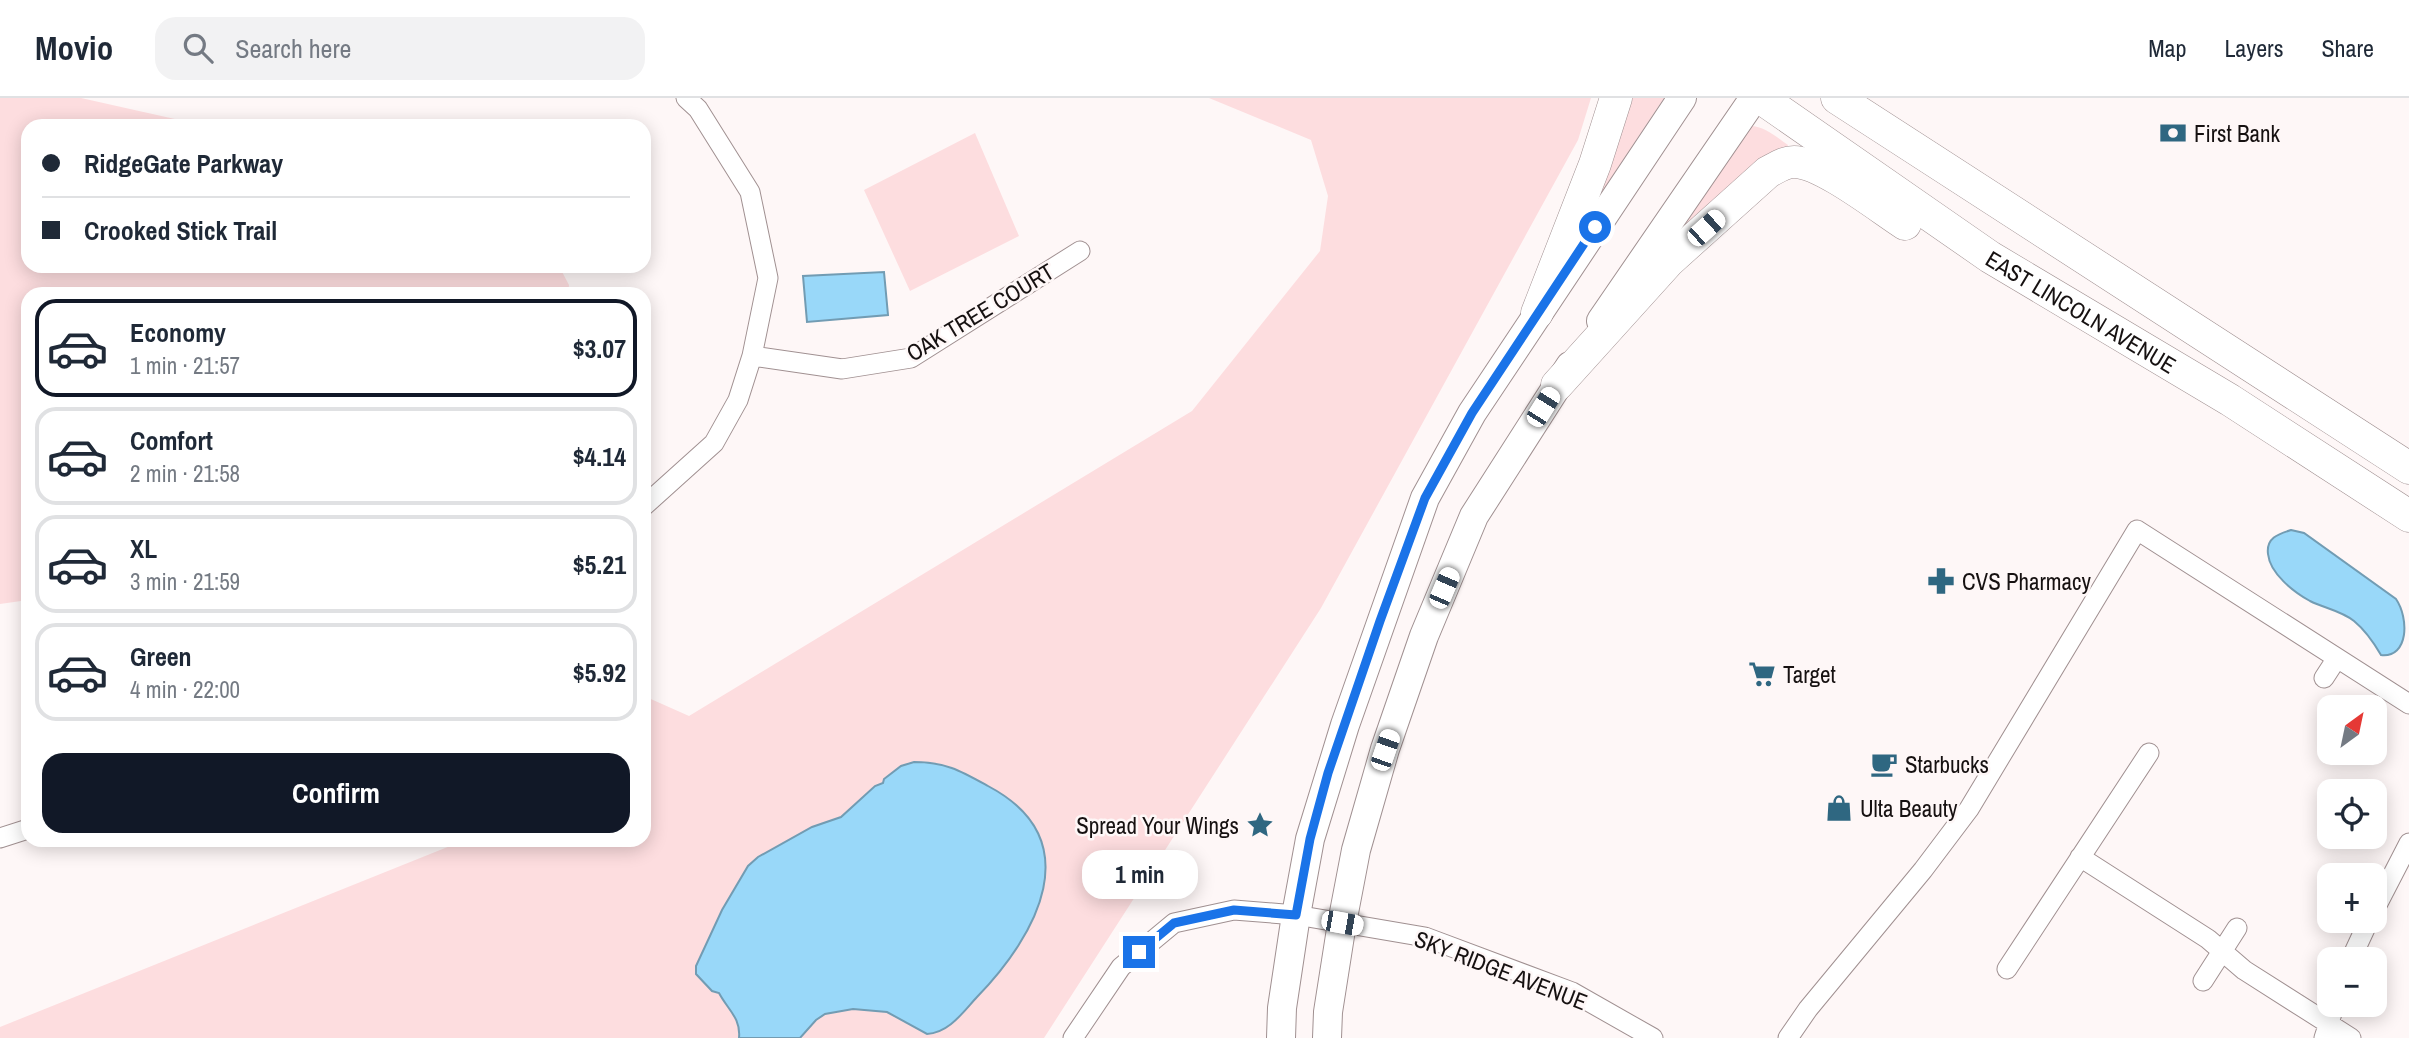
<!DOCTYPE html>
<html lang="en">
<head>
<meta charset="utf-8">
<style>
	:root { --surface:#fff; --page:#f2f2f3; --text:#1f2937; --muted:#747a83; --line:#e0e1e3; --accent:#111827 }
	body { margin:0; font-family:"Archivo Narrow",sans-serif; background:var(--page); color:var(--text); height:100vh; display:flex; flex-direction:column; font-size:26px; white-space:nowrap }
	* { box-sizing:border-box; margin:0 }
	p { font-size:23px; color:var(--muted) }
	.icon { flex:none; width:38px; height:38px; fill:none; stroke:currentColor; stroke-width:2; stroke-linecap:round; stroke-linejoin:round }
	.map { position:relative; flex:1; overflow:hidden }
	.sheet { position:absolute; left:21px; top:189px; width:630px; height:560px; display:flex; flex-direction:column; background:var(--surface); border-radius:21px; box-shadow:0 4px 18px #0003 }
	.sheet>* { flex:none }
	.hud { position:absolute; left:21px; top:21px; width:630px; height:154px; border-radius:21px; box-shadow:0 4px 18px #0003; display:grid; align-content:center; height:154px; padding:0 21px; background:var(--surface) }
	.needle { width:46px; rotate:33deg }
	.buttons { position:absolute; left:2317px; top:597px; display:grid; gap:14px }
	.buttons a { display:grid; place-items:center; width:70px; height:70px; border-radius:14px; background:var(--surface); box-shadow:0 4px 18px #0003; font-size:35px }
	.end { position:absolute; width:32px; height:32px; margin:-16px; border:9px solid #1a73e8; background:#fff; box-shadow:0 0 0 4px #fff }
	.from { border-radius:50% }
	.bubble { position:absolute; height:49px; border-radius:21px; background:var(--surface); box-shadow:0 4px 18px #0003; font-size:23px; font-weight:800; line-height:49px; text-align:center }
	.car { position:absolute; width:21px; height:42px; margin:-21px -10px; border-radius:9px; box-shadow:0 0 5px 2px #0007; background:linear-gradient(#fff 24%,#345 0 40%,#fff 0 76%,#345 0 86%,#fff 0) }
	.hud b { display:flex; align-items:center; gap:24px; height:66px; font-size:26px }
	.hud b+b { border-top:2px solid var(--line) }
	.hud i { width:18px; height:18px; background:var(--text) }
	ul { padding:12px 0 0; list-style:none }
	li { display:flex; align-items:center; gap:21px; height:98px; margin:0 14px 10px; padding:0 7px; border:4px solid var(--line); border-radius:21px }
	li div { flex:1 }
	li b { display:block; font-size:26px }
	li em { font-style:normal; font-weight:800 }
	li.selected { border-color:var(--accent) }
	li>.icon { width:63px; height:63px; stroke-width:1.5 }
	.primary-button { display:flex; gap:14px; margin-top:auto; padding:14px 21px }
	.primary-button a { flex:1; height:80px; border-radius:21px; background:var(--accent); color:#fff; font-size:28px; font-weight:800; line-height:80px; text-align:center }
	header { display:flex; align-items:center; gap:42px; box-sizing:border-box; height:98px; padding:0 35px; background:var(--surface); border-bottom:2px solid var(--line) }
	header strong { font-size:33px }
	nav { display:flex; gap:38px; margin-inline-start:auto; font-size:24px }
	.search { width:490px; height:63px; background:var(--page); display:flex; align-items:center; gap:18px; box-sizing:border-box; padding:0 24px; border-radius:21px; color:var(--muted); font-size:26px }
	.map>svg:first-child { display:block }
	.green { fill:#fddddf }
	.water { fill:#99d8f9; stroke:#729cb3; stroke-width:2 }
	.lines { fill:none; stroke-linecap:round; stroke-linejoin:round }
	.minor-casing { stroke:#a09091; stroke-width:21 }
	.secondary-casing { stroke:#a09091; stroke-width:30 }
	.primary-casing { stroke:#a09091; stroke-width:33 }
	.minor { stroke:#fff; stroke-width:19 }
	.secondary { stroke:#fff; stroke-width:28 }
	.primary { stroke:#fff; stroke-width:32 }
	.route { stroke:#1a73e8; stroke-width:9 }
	.labels { text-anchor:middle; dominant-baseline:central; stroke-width:5; stroke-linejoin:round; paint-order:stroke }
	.poi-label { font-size:23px; fill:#161111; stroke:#fef7f7; text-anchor:start }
	.street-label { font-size:23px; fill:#161111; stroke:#fef7f7 }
</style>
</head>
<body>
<header>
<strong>Movio</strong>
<div class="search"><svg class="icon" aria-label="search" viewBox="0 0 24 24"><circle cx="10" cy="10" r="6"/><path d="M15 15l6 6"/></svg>Search here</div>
<nav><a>Map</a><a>Layers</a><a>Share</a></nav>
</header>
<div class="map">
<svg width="2409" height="940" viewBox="0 0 2409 940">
	<rect width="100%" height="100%" fill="#fef7f7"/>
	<path class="green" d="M0,0H81L206,28H28V168H559L569,187L568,196H28V502L0,506Z
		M1209,0H1591L1578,42L1321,510L1044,940H0V929L465,742H644V598L689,618L1192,313L1320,153L1328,98L1311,42Z
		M1625,0H1664L1601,95L1594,91Z
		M1750,28C1765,28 1776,39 1788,47L1786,53L1671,139Z
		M975,35L1019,138L910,193L864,92Z"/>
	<path class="water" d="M884,174L888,217L807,224L803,178Z
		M2291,432L2304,435L2396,501C2409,520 2409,560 2381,557C2374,545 2365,532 2354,523C2342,513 2324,510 2310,503C2294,494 2270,476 2268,456C2266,440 2278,436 2291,432Z
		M914,664C946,664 961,673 988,688C1090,742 1037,837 977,899C963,914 949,935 927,936L887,914L853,911L825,916L816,922L800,940H739C741,920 728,912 719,895L712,893L696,876V868L722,812L748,768L758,759L812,729L841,719L875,688L883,685L884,681L901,668Z"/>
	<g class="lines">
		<defs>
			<path id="minor" d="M752,258L842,271L911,260L1080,153
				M644,408L714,345L738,302L752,258L768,180L750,94L698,11L686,0
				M2324,580L2337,560
				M0,740L28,731
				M2080,759L2208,841L2244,872L2351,940
				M2375,811L2409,745
				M2351,861L2369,822
				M2007,871L2149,655
				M2203,883L2237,830
				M1073,940L1121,869L1174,825L1234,812L1296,817L1425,839L1572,894L1653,940
				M1788,940L1808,911L1923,772L1969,711L2137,432L2409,606
				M2324,940L2335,906"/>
			<path id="secondary" d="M1601,223L1754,0
				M1281,940L1282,910L1296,817L1310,741L1345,627L1425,400L1472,315L1682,0
				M1327,940L1328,914L1342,825L1356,752L1385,651L1424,538L1474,418L1570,268"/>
			<g id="primary">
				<path id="s1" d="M1761,0L1990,159L2230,302L2409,418"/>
				<path d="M1837,0L2409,370"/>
				<path d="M1537,215L1595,66L1616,0"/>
				<path d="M1557,287L1669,163L1768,74C1776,70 1784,64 1794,64C1822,64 1880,110 1905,126"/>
			</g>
		</defs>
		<use href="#minor" class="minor-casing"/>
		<use href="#secondary" class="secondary-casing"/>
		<use href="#primary" class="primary-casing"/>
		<use href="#minor" class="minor"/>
		<use href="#secondary" class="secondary"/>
		<use href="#primary" class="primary"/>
	</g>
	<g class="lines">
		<path class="route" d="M1139,854L1174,825L1234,812L1296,817L1310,741L1328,675L1380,523L1425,400L1472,315L1595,129"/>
	</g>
	<defs>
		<symbol id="bank-bare" viewBox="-9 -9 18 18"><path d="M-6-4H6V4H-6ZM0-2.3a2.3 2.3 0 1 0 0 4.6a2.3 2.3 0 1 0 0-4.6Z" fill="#2f6781" stroke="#fef7f7" stroke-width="2.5" paint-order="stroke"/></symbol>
		<symbol id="pharmacy-bare" viewBox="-9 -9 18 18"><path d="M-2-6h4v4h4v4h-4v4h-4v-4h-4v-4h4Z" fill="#2f6781" stroke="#fef7f7" stroke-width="2.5" paint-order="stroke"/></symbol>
		<symbol id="supermarket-bare" viewBox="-9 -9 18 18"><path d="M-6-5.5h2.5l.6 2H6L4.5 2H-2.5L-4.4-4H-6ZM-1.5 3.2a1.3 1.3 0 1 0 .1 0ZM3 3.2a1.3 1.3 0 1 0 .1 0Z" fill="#2f6781" stroke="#fef7f7" stroke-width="2.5" paint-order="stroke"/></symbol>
		<symbol id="cafe-bare" viewBox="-9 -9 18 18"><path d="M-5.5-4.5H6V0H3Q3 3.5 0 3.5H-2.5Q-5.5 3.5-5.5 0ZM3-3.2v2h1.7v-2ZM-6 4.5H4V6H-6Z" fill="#2f6781" stroke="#fef7f7" stroke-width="2.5" paint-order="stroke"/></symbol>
		<symbol id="shop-bare" viewBox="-9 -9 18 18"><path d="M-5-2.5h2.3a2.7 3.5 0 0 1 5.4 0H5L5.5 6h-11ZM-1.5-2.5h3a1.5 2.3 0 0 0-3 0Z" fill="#2f6781" stroke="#fef7f7" stroke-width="2.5" paint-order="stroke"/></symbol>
		<symbol id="sight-bare" viewBox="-9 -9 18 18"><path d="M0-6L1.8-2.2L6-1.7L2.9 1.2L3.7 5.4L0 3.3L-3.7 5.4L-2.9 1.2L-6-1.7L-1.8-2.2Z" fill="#2f6781" stroke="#fef7f7" stroke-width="2.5" paint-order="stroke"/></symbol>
	</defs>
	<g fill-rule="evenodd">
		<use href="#bank-bare" x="2154" y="16" width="38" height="38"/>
		<use href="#pharmacy-bare" x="1922" y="464" width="38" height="38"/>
		<use href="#supermarket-bare" x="1743" y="557" width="38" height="38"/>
		<use href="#cafe-bare" x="1865" y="647" width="38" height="38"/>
		<use href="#shop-bare" x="1820" y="691" width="38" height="38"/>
		<use href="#sight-bare" x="1241" y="708" width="38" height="38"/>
	</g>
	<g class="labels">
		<g class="poi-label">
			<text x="2194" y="35">First Bank</text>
			<text x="1962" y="483">CVS Pharmacy</text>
			<text x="1783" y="576">Target</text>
			<text x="1905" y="666">Starbucks</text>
			<text x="1860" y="710">Ulta Beauty</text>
			<text x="1239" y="727" text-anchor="end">Spread Your Wings</text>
		</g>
		<g class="street-label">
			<text stroke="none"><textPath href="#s1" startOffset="385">EAST LINCOLN AVENUE</textPath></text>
			<text transform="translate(980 214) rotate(-31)">OAK TREE COURT</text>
			<text transform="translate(1501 872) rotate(21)">SKY RIDGE AVENUE</text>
		</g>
	</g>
</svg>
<div class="buttons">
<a><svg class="needle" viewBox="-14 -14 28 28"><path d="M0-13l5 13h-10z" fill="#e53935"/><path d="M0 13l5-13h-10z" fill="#747a83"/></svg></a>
<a><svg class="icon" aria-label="locate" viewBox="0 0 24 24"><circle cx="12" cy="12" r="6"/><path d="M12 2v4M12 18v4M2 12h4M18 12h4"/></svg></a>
<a>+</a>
<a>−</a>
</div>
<i class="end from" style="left:1595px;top:129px"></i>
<i class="end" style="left:1139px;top:854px"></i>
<div class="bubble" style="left:1082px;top:752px;width:116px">1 min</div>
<i class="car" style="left:1706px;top:130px;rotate:48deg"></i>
<i class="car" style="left:1543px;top:309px;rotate:32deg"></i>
<i class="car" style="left:1444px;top:490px;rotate:23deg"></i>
<i class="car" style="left:1385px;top:652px;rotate:19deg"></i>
<i class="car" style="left:1342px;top:825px;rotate:100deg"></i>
<div class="hud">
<b><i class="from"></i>RidgeGate Parkway</b>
<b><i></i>Crooked Stick Trail</b>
</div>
<section class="sheet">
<ul>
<li class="selected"><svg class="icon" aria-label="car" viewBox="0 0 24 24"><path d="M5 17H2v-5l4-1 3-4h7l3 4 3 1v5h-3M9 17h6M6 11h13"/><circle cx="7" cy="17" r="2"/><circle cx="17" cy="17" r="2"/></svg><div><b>Economy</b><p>1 min · 21:57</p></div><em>$3.07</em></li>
<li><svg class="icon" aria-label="car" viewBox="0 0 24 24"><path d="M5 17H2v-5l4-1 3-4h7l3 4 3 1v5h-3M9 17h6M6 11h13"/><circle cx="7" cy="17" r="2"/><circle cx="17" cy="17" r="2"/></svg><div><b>Comfort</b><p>2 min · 21:58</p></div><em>$4.14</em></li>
<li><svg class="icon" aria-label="car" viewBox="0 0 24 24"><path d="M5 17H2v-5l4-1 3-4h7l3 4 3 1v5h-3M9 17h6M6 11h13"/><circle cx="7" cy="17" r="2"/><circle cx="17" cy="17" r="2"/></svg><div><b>XL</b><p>3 min · 21:59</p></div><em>$5.21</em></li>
<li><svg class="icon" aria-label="car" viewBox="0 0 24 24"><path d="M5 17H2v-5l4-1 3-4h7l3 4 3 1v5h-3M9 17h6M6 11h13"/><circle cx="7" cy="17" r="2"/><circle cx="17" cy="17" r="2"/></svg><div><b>Green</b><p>4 min · 22:00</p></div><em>$5.92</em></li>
</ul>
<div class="primary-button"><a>Confirm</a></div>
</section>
</div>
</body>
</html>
